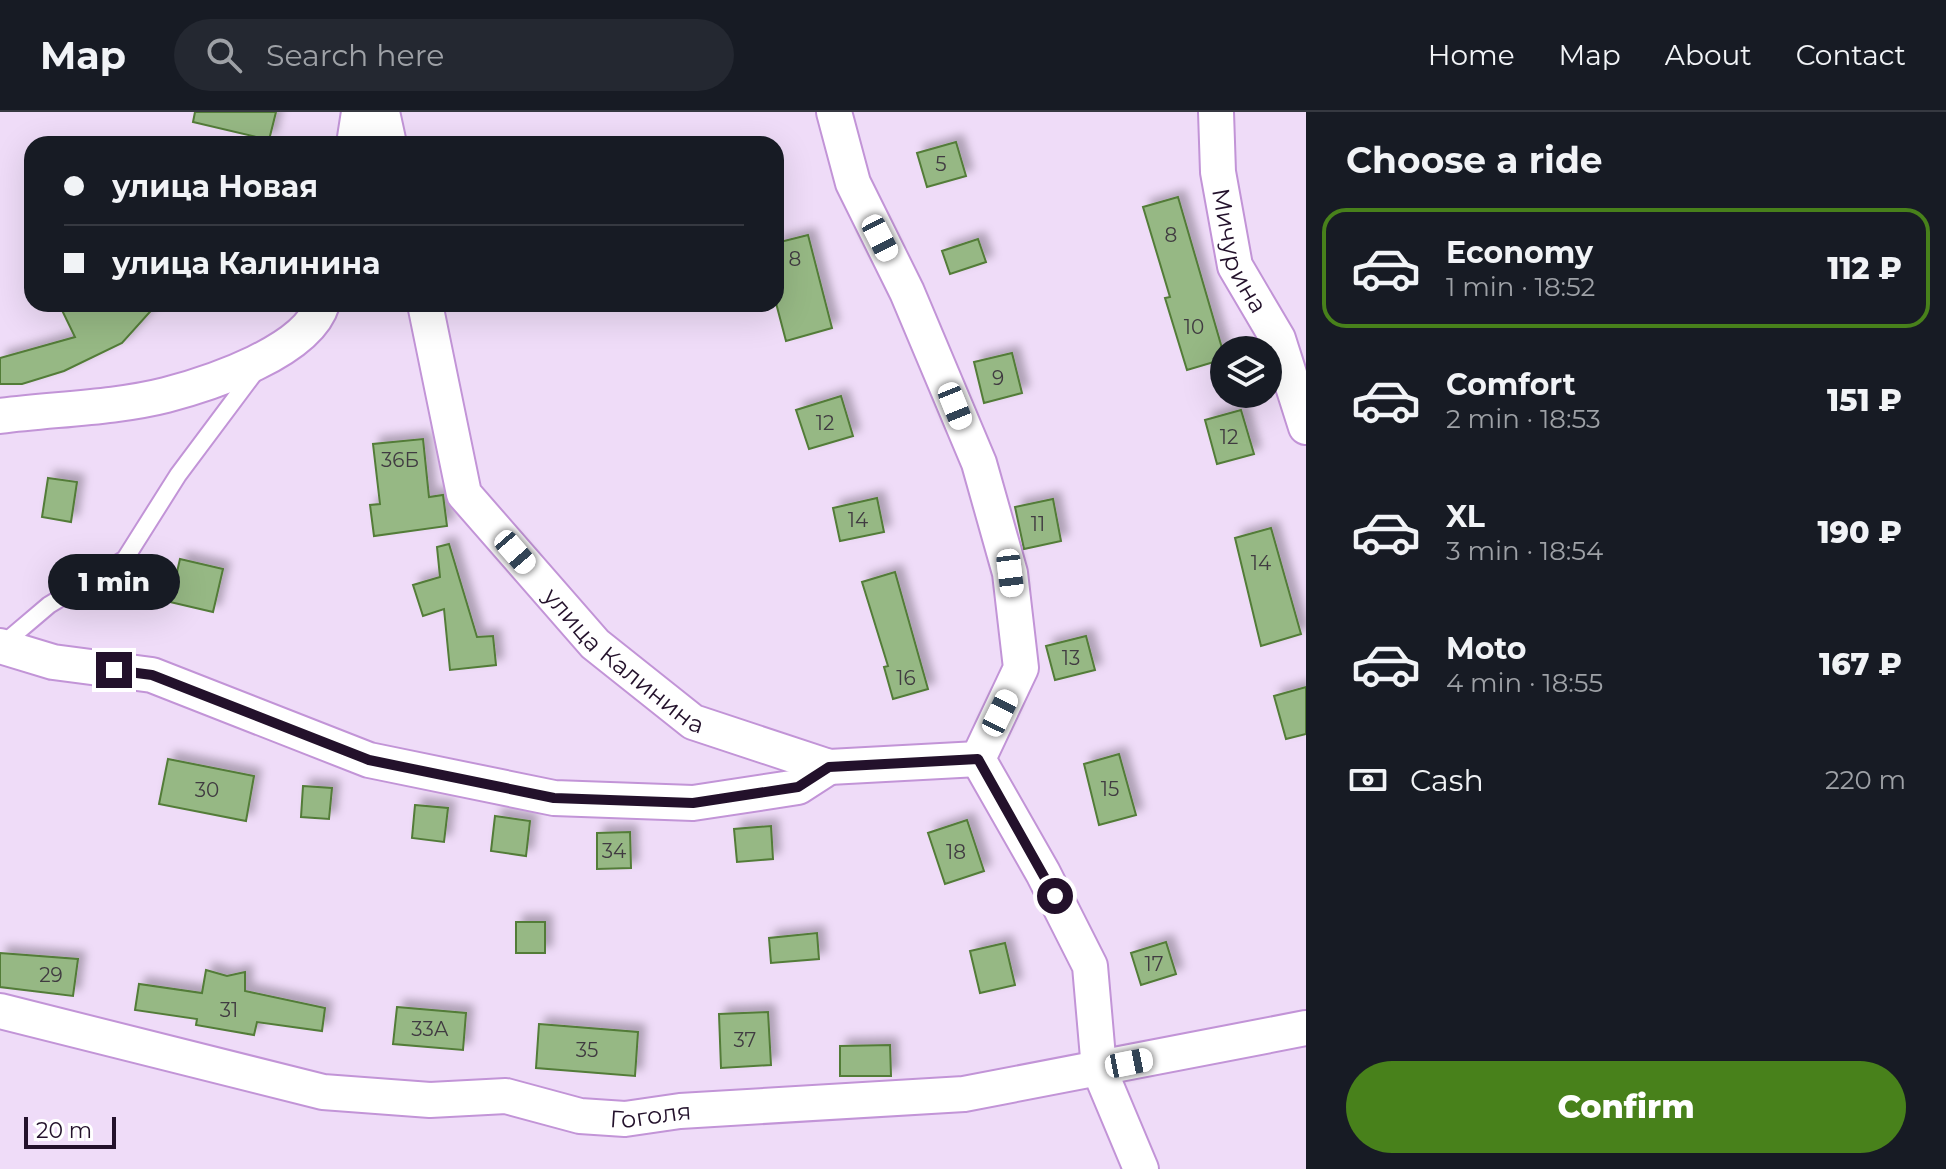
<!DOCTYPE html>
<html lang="en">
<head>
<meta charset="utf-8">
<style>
	:root { --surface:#171b24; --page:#242831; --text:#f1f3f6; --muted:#9ea1a6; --line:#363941; --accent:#48811b }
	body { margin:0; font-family:Montserrat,sans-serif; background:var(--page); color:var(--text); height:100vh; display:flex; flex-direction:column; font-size:30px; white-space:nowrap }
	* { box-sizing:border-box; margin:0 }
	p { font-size:26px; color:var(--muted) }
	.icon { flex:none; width:44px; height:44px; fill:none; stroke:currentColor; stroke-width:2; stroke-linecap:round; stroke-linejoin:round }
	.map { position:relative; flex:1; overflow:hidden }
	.drawer { display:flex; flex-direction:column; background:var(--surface); width:640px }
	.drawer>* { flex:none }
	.guide { position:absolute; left:24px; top:24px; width:760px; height:176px; border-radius:24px; box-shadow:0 8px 32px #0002; display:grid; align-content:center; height:176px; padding:0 40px; background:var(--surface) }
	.controls { position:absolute; left:1210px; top:224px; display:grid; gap:16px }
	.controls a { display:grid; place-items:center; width:72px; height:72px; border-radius:50%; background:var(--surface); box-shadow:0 8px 32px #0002; font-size:40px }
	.scale { position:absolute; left:24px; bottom:20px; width:92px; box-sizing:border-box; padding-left:8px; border:4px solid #23112b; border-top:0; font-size:22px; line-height:28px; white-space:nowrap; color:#23112b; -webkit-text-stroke:6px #fff; paint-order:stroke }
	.end { position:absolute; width:36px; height:36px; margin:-18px; border:10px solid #23112b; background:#fff; box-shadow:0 0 0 4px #fff }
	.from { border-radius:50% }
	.bubble { position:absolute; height:56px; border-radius:28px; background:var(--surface); box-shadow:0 8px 32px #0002; font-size:26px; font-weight:800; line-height:56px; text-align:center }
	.car { position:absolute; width:24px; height:48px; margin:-24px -12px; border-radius:10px; box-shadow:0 0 6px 2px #0007; background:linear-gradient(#fff 24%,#345 0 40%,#fff 0 76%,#345 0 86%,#fff 0) }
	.guide b { display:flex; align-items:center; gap:28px; height:76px; font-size:30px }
	.guide b+b { border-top:2px solid var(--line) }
	.guide i { width:20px; height:20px; background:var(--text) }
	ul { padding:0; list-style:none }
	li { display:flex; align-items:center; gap:24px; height:120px; margin:0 16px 12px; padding:0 24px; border:4px solid transparent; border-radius:24px }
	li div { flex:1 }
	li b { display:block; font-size:30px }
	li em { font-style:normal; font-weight:800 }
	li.on { border-color:var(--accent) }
	li>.icon { width:72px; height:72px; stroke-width:1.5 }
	h2 { padding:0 40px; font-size:36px; line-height:96px }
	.pay { display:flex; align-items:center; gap:20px; height:88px; padding:0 40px; font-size:30px }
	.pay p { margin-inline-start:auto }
	.action { display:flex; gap:16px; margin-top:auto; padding:16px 40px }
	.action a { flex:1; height:92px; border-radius:48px; background:var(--accent); color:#fff; font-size:32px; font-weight:800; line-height:92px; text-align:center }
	header { display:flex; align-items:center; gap:48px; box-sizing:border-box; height:112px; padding:0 40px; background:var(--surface); border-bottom:2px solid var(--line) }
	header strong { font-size:38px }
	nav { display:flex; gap:44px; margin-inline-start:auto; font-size:28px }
	.search { width:560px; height:72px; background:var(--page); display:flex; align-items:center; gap:20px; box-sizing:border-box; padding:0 28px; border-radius:44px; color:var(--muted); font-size:30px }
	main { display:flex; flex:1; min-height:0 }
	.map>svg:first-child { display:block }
	.building { fill:#96b884; stroke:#537c39; stroke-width:2; filter:url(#shadow) }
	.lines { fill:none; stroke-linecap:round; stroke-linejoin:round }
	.service-casing { stroke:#c294d7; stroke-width:20 }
	.minor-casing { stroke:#c294d7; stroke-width:38 }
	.service { stroke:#fff; stroke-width:16 }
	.minor { stroke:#fff; stroke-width:34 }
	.route { stroke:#23112b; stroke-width:10 }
	.labels { text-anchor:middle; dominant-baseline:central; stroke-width:8; stroke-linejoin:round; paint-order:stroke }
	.number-label { font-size:20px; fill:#403b41 }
	.street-label { font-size:24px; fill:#23112b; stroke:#fff }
</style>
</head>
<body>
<header>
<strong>Map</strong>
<div class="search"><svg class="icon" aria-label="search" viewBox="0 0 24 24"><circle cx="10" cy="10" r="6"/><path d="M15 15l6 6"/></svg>Search here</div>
<nav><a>Home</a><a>Map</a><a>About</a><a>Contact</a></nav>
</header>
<main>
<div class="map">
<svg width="1306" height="1057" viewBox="0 0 1306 1057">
	<defs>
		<filter id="shadow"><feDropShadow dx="7" dy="-7" stdDeviation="4" flood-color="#0004"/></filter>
	</defs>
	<rect width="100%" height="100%" fill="#efdcf8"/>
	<path class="building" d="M195,0H276L269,28L193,10Z
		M956,30L966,64L927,75L917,41Z
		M1178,85L1224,243V247L1187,258L1165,186L1170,185L1143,95Z
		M808,123L832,216L786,229L776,191V131Z
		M978,127L986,150L950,162L942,139Z
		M59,192H157L122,231L64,259L22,272H0V246L75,225Z
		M1012,241L1022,281L984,291L974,250Z
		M841,284L853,324L809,337L796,298Z
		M1241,298L1254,342L1217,352L1205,308Z
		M423,327L429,385L443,383L447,414L374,424L370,393L380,392L373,332Z
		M48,366L77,370L71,410L42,405Z
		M877,386L884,420L840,429L833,396Z
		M1053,387L1061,429L1024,437L1015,395Z
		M1271,416L1301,522L1261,534L1235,426Z
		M449,432L477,525L493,524L496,553L450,558L444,497L423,504L413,473L440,465L437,435Z
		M180,447L223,457L213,500L170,490Z
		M895,460L928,577L893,587L884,555L888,554L862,470Z
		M1086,524L1095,558L1055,568L1046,534Z
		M1306,575V622L1286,627L1274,584Z
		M1119,642L1136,703L1099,713L1084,652Z
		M168,647L254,664L246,709L159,692Z
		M303,674L332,676L329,707L301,705Z
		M415,693L448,696L444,730L412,726Z
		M495,704L530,709L526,744L491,739Z
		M967,708L984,759L945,772L928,721Z
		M771,714L773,747L737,750L734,717Z
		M630,720L631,756L597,757V721Z
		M516,810H545V841H516Z
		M817,821L819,847L771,851L769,826Z
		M1166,830L1176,862L1141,873L1131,841Z
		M1005,831L1015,873L980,881L970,839Z
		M0,841L78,847L73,884L0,875Z
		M206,858L227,864L245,860V879L325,896L322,919L257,910L254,923L196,913L197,907L135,898L139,872L202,881Z
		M397,895L466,901L463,938L393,932Z
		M768,900L771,953L721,956L719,902Z
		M539,912L638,920L635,964L536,956Z
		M890,933L891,964H840V934Z"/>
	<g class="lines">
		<defs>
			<path id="service" d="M3,532L49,493L125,447L178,363L255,260"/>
			<g id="minor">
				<path d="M382,0L389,32"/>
				<path d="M834,0L853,71L907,180L979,351L1010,461L1021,556L978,647L1043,761L1090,854L1099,957L1141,1057"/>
				<path id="s1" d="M1216,0L1218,60L1235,154L1278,227L1306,315"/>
				<path d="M354,32L359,0"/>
				<path id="s2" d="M425,192L464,382L595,532L693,610L829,655L978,647"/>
				<path d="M0,304C53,297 115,296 166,283C211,271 307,240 322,192"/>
				<path d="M0,534L53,550L152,563L369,648L554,686L693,691L798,675L829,655"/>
				<path id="s3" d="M0,899L323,980L430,988L506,984L580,1004L625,1007L680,999L964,982L1306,916"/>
			</g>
		</defs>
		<use href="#service" class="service-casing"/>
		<use href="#minor" class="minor-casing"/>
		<use href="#service" class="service"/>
		<use href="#minor" class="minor"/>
	</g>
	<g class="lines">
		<path class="route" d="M114,558L152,563L369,648L554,686L693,691L798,675L829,655L978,647L1055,784"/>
	</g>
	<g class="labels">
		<g class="number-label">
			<text x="941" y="52">5</text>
			<text x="1171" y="123">8</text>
			<text x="795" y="147">8</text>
			<text x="1194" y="215">10</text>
			<text x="998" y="266">9</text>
			<text x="825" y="311">12</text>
			<text x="1229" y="325">12</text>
			<text x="400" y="348">36Б</text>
			<text x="858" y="408">14</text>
			<text x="1038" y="412">11</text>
			<text x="1261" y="451">14</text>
			<text x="1071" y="546">13</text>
			<text x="906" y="566">16</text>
			<text x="1110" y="677">15</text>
			<text x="207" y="678">30</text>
			<text x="614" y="739">34</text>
			<text x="956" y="740">18</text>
			<text x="1154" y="852">17</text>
			<text x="51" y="863">29</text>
			<text x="229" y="898">31</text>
			<text x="430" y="917">33А</text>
			<text x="745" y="928">37</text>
			<text x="587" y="938">35</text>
		</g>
		<g class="street-label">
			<text stroke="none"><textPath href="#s1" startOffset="142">Мичурина</textPath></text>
			<text stroke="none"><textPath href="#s2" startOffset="426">улица Калинина</textPath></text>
			<text stroke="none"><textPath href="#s3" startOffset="664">Гоголя</textPath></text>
		</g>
	</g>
</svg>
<div class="controls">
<a><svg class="icon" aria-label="layers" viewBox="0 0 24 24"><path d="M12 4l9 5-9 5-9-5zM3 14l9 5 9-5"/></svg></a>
</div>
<div class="scale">20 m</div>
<i class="end from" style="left:1055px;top:784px"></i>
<i class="end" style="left:114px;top:558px"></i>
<div class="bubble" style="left:48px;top:442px;width:132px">1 min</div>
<i class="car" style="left:880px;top:126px;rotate:153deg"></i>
<i class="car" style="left:955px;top:294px;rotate:158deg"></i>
<i class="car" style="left:515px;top:440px;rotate:139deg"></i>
<i class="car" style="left:1010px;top:461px;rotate:173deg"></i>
<i class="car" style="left:1000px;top:601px;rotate:26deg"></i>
<i class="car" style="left:1129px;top:951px;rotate:79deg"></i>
<div class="guide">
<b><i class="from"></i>улица Новая</b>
<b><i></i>улица Калинина</b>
</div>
</div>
<section class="drawer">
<h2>Choose a ride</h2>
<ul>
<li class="on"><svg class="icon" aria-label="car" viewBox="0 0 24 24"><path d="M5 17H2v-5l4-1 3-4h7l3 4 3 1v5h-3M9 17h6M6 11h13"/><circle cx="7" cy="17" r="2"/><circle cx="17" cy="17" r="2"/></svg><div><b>Economy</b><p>1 min · 18:52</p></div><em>112 ₽</em></li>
<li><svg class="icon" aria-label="car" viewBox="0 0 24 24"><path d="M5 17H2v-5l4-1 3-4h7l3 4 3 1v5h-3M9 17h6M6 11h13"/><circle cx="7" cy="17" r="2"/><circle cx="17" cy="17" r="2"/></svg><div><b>Comfort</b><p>2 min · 18:53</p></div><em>151 ₽</em></li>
<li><svg class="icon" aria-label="car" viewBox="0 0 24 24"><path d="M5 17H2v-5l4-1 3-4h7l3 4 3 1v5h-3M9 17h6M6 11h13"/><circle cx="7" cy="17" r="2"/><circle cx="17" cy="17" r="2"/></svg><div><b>XL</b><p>3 min · 18:54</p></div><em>190 ₽</em></li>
<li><svg class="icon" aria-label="car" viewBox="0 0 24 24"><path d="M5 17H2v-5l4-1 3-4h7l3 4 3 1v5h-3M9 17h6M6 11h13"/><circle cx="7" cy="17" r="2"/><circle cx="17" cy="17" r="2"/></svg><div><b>Moto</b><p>4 min · 18:55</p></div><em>167 ₽</em></li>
</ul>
<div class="pay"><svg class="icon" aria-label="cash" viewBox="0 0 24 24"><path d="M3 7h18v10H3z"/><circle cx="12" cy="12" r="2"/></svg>Cash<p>220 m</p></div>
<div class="action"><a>Confirm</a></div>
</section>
</main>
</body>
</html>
